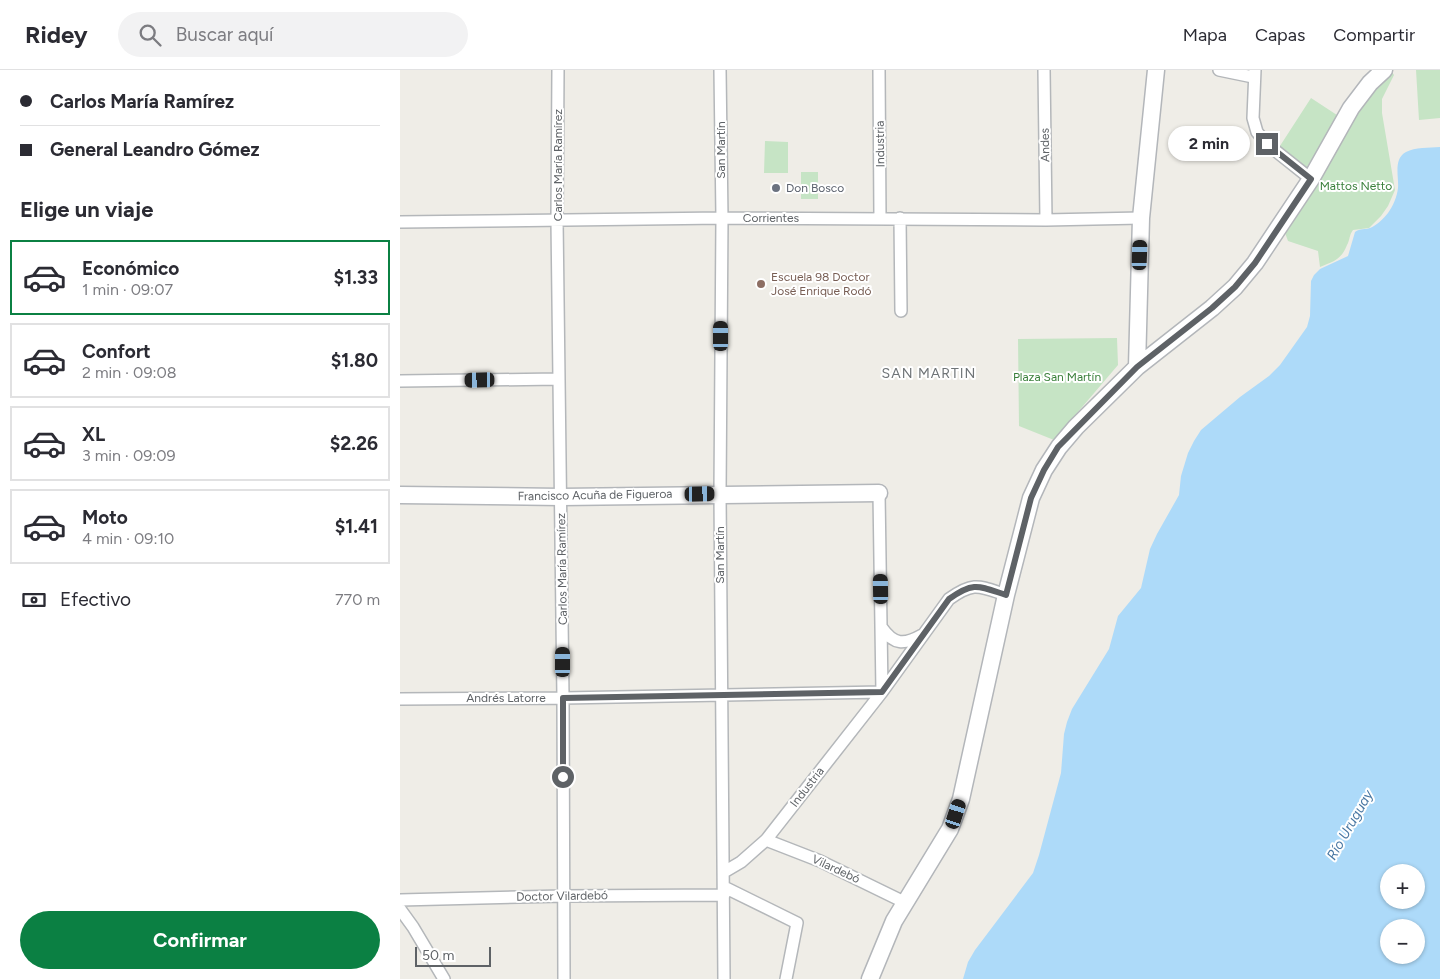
<!DOCTYPE html>
<html lang="es">
<head>
<meta charset="utf-8">
<style>
	:root { --surface:#fff; --page:#f2f2f3; --text:#2b2b33; --muted:#7c7c81; --line:#e1e1e2; --accent:#0b8043 }
	body { margin:0; font-family:Figtree,sans-serif; background:var(--page); color:var(--text); height:100vh; display:flex; flex-direction:column; font-size:19px; white-space:nowrap }
	* { box-sizing:border-box; margin:0 }
	p { font-size:16px; color:var(--muted) }
	.icon { flex:none; width:28px; height:28px; fill:none; stroke:currentColor; stroke-width:2; stroke-linecap:round; stroke-linejoin:round }
	.map { position:relative; flex:1; overflow:hidden }
	.side { display:flex; flex-direction:column; background:var(--surface); width:400px }
	.side>* { flex:none }
	.top-card { display:grid; align-content:center; height:110px; padding:0 20px; background:var(--surface) }
	.buttons { position:absolute; left:980px; top:794px; display:grid; gap:10px }
	.buttons a { display:grid; place-items:center; width:45px; height:45px; border-radius:50%; background:var(--surface); box-shadow:0 1px 4px #0004; font-size:25px }
	.scale { position:absolute; left:15px; bottom:12px; width:76px; box-sizing:border-box; padding-left:5px; border:2px solid #5e6266; border-top:0; font-size:14px; line-height:18px; white-space:nowrap; color:#5e6266; -webkit-text-stroke:4px #fff; paint-order:stroke }
	.end { position:absolute; width:22px; height:22px; margin:-11px; border:6px solid #5e6266; background:#fff; box-shadow:0 0 0 2px #fff }
	.from { border-radius:50% }
	.bubble { position:absolute; height:35px; border-radius:18px; background:var(--surface); box-shadow:0 1px 4px #0004; font-size:16px; font-weight:700; line-height:35px; text-align:center }
	.car { position:absolute; width:15px; height:30px; margin:-15px -8px; border-radius:6px; box-shadow:0 0 4px 1px #0007; background:linear-gradient(#222 24%,#8ab4d8 0 40%,#222 0 76%,#8ab4d8 0 86%,#222 0) }
	.top-card b { display:flex; align-items:center; gap:18px; height:48px; font-size:19px }
	.top-card b+b { border-top:1px solid var(--line) }
	.top-card i { width:12px; height:12px; background:var(--text) }
	ul { padding:0; list-style:none }
	li { display:flex; align-items:center; gap:15px; height:75px; margin:0 10px 8px; padding:0 10px; border:2px solid var(--line); border-radius:0px }
	li div { flex:1 }
	li b { display:block; font-size:19px }
	li em { font-style:normal; font-weight:700 }
	li.selected { border-color:var(--accent) }
	li>.icon { width:45px; height:45px; stroke-width:1.5 }
	h2 { padding:0 20px; font-size:22px; line-height:60px }
	.pay { display:flex; align-items:center; gap:12px; height:55px; padding:0 20px; font-size:19px }
	.pay p { margin-inline-start:auto }
	.button { display:flex; gap:10px; margin-top:auto; padding:10px 20px }
	.button a { flex:1; height:58px; border-radius:30px; background:var(--accent); color:#fff; font-size:20px; font-weight:700; line-height:58px; text-align:center }
	header { display:flex; align-items:center; gap:30px; box-sizing:border-box; height:70px; padding:0 25px; background:var(--surface); border-bottom:1px solid var(--line) }
	header strong { font-size:24px }
	nav { display:flex; gap:28px; margin-inline-start:auto; font-size:18px }
	.search { width:350px; height:45px; background:var(--page); display:flex; align-items:center; gap:12px; box-sizing:border-box; padding:0 18px; border-radius:28px; color:var(--muted); font-size:19px }
	main { display:flex; flex:1; min-height:0 }
	.map>svg:first-child { display:block }
	.green { fill:#c6e4c5 }
	.water { fill:#addaf9; fill-rule:evenodd }
	.lines { fill:none; stroke-linecap:round; stroke-linejoin:round }
	.street-casing { stroke:#b4b7ba; stroke-width:14 }
	.secondary-casing { stroke:#b3b6ba; stroke-width:19 }
	.street { stroke:#fff; stroke-width:11 }
	.secondary { stroke:#fff; stroke-width:16 }
	.route { stroke:#5e6266; stroke-width:6 }
	.worship-dot { fill:#6b7280; stroke:#fff; stroke-width:2 }
	.education-dot { fill:#8d6e63; stroke:#fff; stroke-width:2 }
	.labels { text-anchor:middle; dominant-baseline:central; stroke-width:4; stroke-linejoin:round; paint-order:stroke }
	.street-label { font-size:12px; fill:#5e6266; stroke:#fff }
	.park-label { font-size:12px; fill:#3b803c; stroke:#fff }
	.worship-label { font-size:12px; fill:#5b616d; stroke:#fff; text-anchor:start }
	.education-label { font-size:12px; fill:#785e54; stroke:#fff; text-anchor:start }
	.neighbourhood-label { font-size:14px; letter-spacing:1px; fill:#6f7477; stroke:#fff }
	.water-label { font-size:14px; font-style:italic; fill:#4776a2; stroke:#fff }
</style>
</head>
<body>
<header>
<strong>Ridey</strong>
<div class="search"><svg class="icon" aria-label="search" viewBox="0 0 24 24"><circle cx="10" cy="10" r="6"/><path d="M15 15l6 6"/></svg>Buscar aquí</div>
<nav><a>Mapa</a><a>Capas</a><a>Compartir</a></nav>
</header>
<main>
<section class="side">
<div class="top-card">
<b><i class="from"></i>Carlos María Ramírez</b>
<b><i></i>General Leandro Gómez</b>
</div>
<h2>Elige un viaje</h2>
<ul>
<li class="selected"><svg class="icon" aria-label="car" viewBox="0 0 24 24"><path d="M5 17H2v-5l4-1 3-4h7l3 4 3 1v5h-3M9 17h6M6 11h13"/><circle cx="7" cy="17" r="2"/><circle cx="17" cy="17" r="2"/></svg><div><b>Económico</b><p>1 min · 09:07</p></div><em>$1.33</em></li>
<li><svg class="icon" aria-label="car" viewBox="0 0 24 24"><path d="M5 17H2v-5l4-1 3-4h7l3 4 3 1v5h-3M9 17h6M6 11h13"/><circle cx="7" cy="17" r="2"/><circle cx="17" cy="17" r="2"/></svg><div><b>Confort</b><p>2 min · 09:08</p></div><em>$1.80</em></li>
<li><svg class="icon" aria-label="car" viewBox="0 0 24 24"><path d="M5 17H2v-5l4-1 3-4h7l3 4 3 1v5h-3M9 17h6M6 11h13"/><circle cx="7" cy="17" r="2"/><circle cx="17" cy="17" r="2"/></svg><div><b>XL</b><p>3 min · 09:09</p></div><em>$2.26</em></li>
<li><svg class="icon" aria-label="car" viewBox="0 0 24 24"><path d="M5 17H2v-5l4-1 3-4h7l3 4 3 1v5h-3M9 17h6M6 11h13"/><circle cx="7" cy="17" r="2"/><circle cx="17" cy="17" r="2"/></svg><div><b>Moto</b><p>4 min · 09:10</p></div><em>$1.41</em></li>
</ul>
<div class="pay"><svg class="icon" aria-label="cash" viewBox="0 0 24 24"><path d="M3 7h18v10H3z"/><circle cx="12" cy="12" r="2"/></svg>Efectivo<p>770 m</p></div>
<div class="button"><a>Confirmar</a></div>
</section>
<div class="map">
<svg width="1040" height="909" viewBox="0 0 1040 909">
	<rect width="100%" height="100%" fill="#efede7"/>
	<path class="green" d="M1016,0H1040V48L1019,50Z
		M991,1L994,5L982,29V43L995,120L988,136L981,146L969,158L953,160C949,165 950,170 947,175C941,190 934,191 920,197L918,181L888,171L884,160L968,25Z
		M911,28L940,47L906,98L878,79Z
		M365,71L388,72V103H364Z
		M401,102H418V129H401Z
		M717,268L718,295L654,370L619,356L618,269Z"/>
	<path class="water" d="M1040,77V909H563L568,892L575,880L633,803L639,785L661,703L664,664L667,652L672,639L709,579L718,546L741,518L750,479L757,464L779,425L781,406L788,383L794,371L801,360L840,327L869,306L880,295L907,257L910,246L911,211L914,205L920,199L948,186L955,162C960,158 965,160 970,158C976,156 984,148 988,143C993,136 997,127 998,118C999,107 993,89 1006,82C1015,77 1029,78 1040,77ZM989,802H1016V830H989ZM989,858H1016V885H989Z"/>
	<g class="lines">
		<defs>
			<path id="street" d="M158,0L157,150L163,628L164,909
				M320,0L322,148L320,424L324,909
				M479,0L480,148
				M644,0L646,150
				M819,0L853,7
				M855,0L853,48L857,62L867,74L911,109
				M500,148L501,241
				M0,152L322,148L646,150L741,148
				M0,311L159,309
				M482,558C494,575 504,575 522,565
				M0,629L163,628L482,622L479,423
				M366,770L420,791L504,832
				M324,802L341,792L366,770L482,622L549,529C574,511 579,516 606,525
				M324,817L397,853L386,909
				M0,830L163,826L324,825
				M0,839L13,857L44,909"/>
			<path id="secondary" d="M737,297L741,148L756,0
				M0,425L161,427L479,423
				M470,909L494,851L550,759L561,729L606,525L631,428L644,400L659,377L676,357L737,297L812,238L835,217L855,193L911,109L951,38L970,13L984,0"/>
		</defs>
		<use href="#street" class="street-casing"/>
		<use href="#secondary" class="secondary-casing"/>
		<use href="#street" class="street"/>
		<use href="#secondary" class="secondary"/>
	</g>
	<g class="lines">
		<path class="route" d="M163,707V628L482,622L549,529C574,511 579,516 606,525L631,428L644,400L658,377L737,297L812,238L835,217L855,193L911,109L867,74"/>
	</g>
	<circle class="worship-dot" cx="376" cy="118" r="5"/>
	<circle class="education-dot" cx="361" cy="214" r="5"/>
	<g class="labels">
		<g class="street-label">
			<text transform="translate(480 74) rotate(-91)">Industria</text>
			<text transform="translate(645 75) rotate(-91)">Andes</text>
			<text transform="translate(321 80) rotate(-90)">San Martín</text>
			<text transform="translate(158 95) rotate(-90)">Carlos María Ramírez</text>
			<text x="371" y="148">Corrientes</text>
			<text transform="translate(195 425) rotate(-1)">Francisco Acuña de Figueroa</text>
			<text transform="translate(320 485) rotate(-90)">San Martín</text>
			<text transform="translate(162 499) rotate(-91)">Carlos María Ramírez</text>
			<text x="106" y="628">Andrés Latorre</text>
			<text transform="translate(407 717) rotate(-52)">Industria</text>
			<text transform="translate(436 799) rotate(25)">Vilardebó</text>
			<text transform="translate(162 826) rotate(-1)">Doctor Vilardebó</text>
		</g>
		<g class="park-label">
			<text x="956" y="116">Mattos Netto</text>
			<text x="657" y="307">Plaza San Martín</text>
		</g>
		<g class="worship-label">
			<text x="386" y="118">Don Bosco</text>
		</g>
		<g class="education-label">
			<text x="371" y="207">Escuela 98 Doctor<tspan x="371" dy="14">José Enrique Rodó</tspan></text>
		</g>
		<g class="neighbourhood-label">
			<text x="529" y="303">SAN MARTIN</text>
		</g>
		<g class="water-label">
			<text transform="translate(950 755) rotate(-60)">Río Uruguay</text>
		</g>
	</g>
</svg>
<div class="buttons">
<a>+</a>
<a>−</a>
</div>
<div class="scale">50 m</div>
<i class="end from" style="left:163px;top:707px"></i>
<i class="end" style="left:867px;top:74px"></i>
<div class="bubble" style="left:768px;top:56px;width:82px">2 min</div>
<i class="car" style="left:740px;top:185px;rotate:2deg"></i>
<i class="car" style="left:321px;top:266px;rotate:0deg"></i>
<i class="car" style="left:80px;top:310px;rotate:269deg"></i>
<i class="car" style="left:300px;top:424px;rotate:89deg"></i>
<i class="car" style="left:481px;top:519px;rotate:359deg"></i>
<i class="car" style="left:163px;top:592px;rotate:0deg"></i>
<i class="car" style="left:556px;top:744px;rotate:18deg"></i>
</div>
</main>
</body>
</html>
